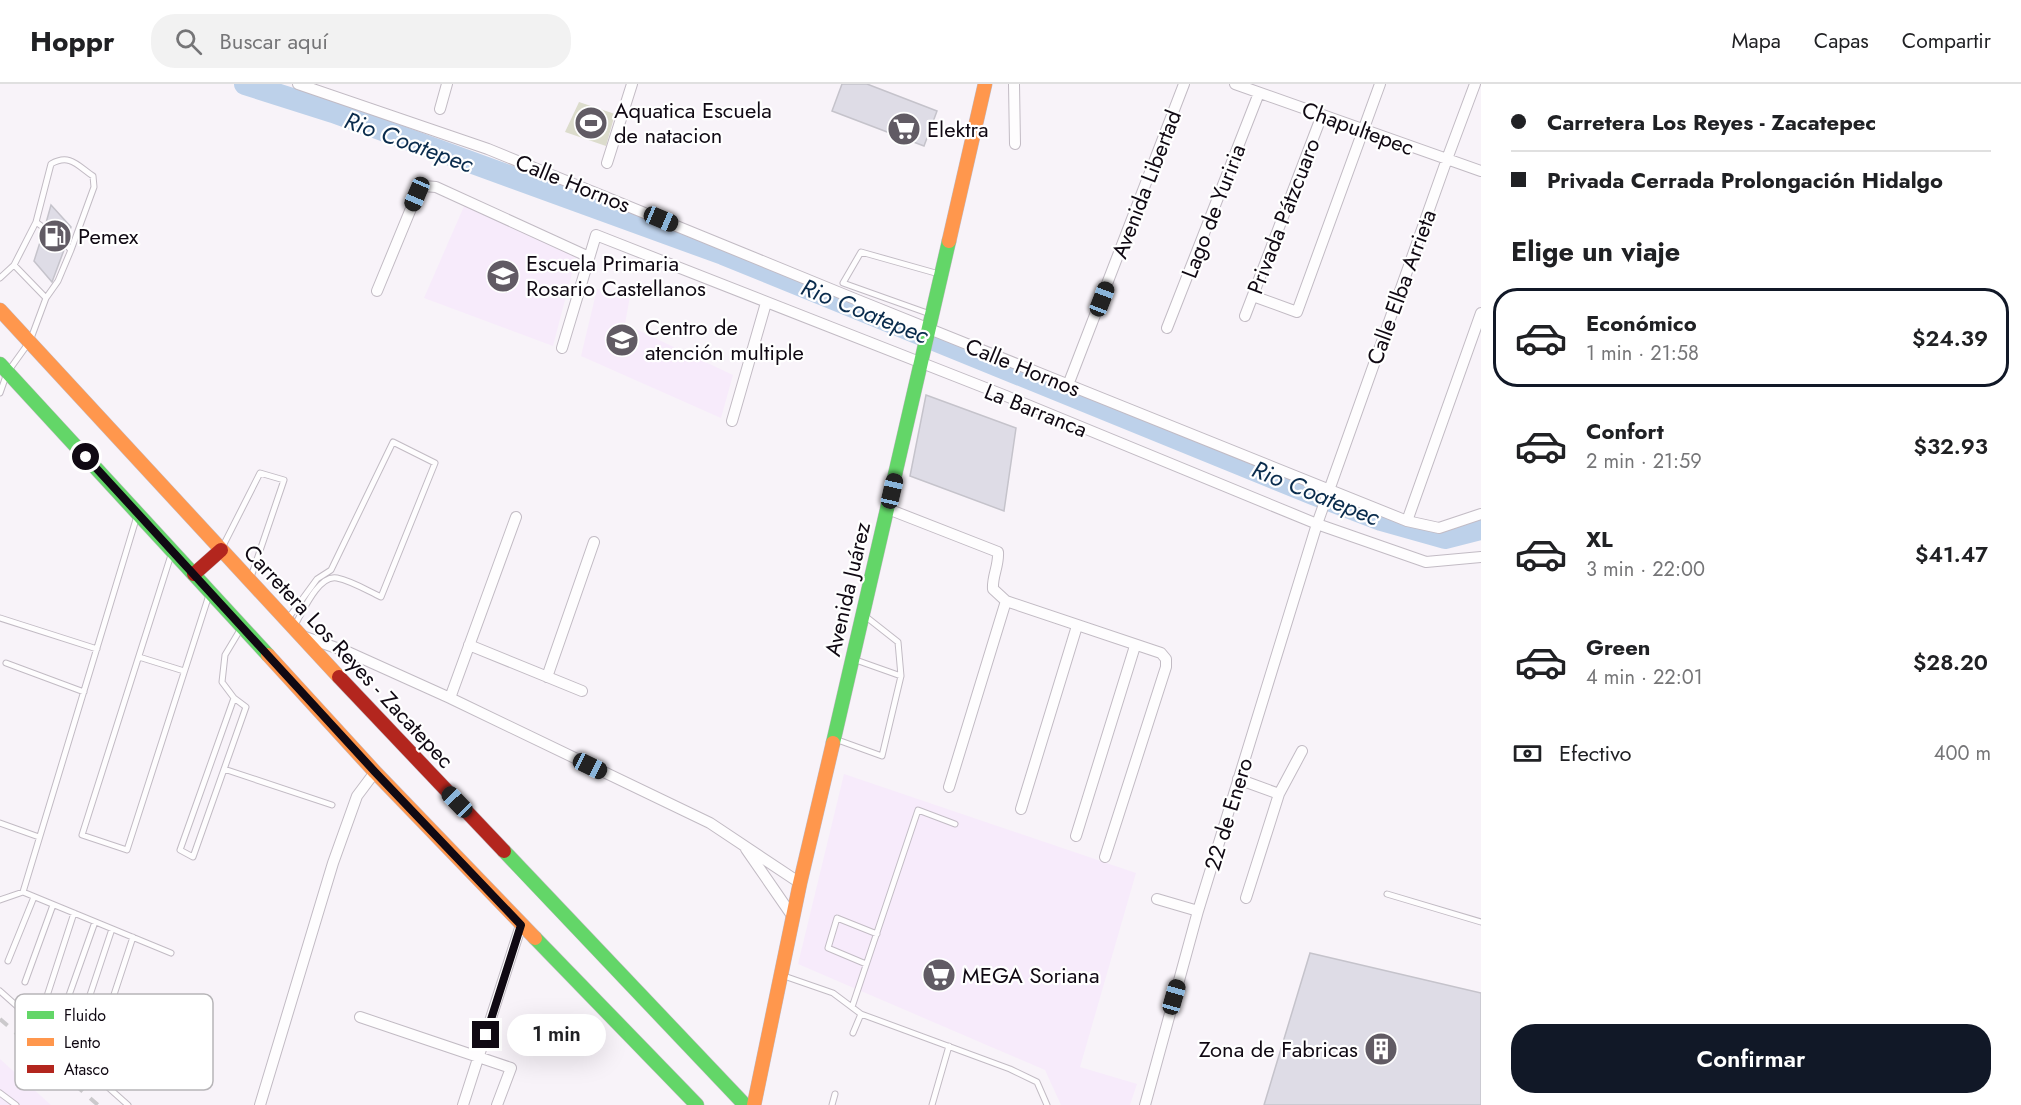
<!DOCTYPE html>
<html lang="es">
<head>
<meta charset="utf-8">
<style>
	:root { --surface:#fff; --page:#f2f2f2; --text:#202124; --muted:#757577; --line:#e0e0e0; --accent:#111827 }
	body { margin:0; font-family:Jost,sans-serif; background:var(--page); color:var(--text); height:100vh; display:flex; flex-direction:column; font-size:22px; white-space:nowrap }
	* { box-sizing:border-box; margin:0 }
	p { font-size:20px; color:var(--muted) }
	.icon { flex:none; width:33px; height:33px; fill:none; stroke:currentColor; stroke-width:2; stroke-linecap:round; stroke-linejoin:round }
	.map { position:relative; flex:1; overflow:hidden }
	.side { display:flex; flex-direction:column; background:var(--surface); width:540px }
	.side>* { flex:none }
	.guide { display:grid; align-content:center; height:132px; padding:0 30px; background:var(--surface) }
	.end { position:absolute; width:27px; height:27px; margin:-14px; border:8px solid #100913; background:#fff; box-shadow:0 0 0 3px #fff }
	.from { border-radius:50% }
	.bubble { position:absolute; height:42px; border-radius:21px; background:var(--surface); box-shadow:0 6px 24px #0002; font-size:20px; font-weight:600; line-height:42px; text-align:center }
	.car { position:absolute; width:18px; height:36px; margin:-18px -9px; border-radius:8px; box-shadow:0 0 4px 2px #0007; background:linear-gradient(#222 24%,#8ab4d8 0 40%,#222 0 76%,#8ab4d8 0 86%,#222 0) }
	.guide b { display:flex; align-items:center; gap:21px; height:57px; font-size:22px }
	.guide b+b { border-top:2px solid var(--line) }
	.guide i { width:15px; height:15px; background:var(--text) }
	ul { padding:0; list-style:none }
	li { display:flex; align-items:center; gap:18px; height:99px; margin:0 12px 9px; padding:0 18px; border:3px solid transparent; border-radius:24px }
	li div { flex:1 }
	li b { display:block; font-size:22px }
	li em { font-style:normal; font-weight:600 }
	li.on { border-color:var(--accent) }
	li>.icon { width:54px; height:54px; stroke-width:1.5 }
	h2 { padding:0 30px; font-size:27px; line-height:72px }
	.pay { display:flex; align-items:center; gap:15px; height:66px; padding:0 30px; font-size:22px }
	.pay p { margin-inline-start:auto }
	.cta { display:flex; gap:12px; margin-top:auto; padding:12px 30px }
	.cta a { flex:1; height:69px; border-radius:24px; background:var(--accent); color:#fff; font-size:24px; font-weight:600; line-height:69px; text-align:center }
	header { display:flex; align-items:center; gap:36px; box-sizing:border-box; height:84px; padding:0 30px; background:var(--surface); border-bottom:2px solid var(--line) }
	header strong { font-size:28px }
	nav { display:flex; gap:33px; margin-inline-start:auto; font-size:21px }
	.search { width:420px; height:54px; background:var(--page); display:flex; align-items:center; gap:15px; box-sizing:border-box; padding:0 21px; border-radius:24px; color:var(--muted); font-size:22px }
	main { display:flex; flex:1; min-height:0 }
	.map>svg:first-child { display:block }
	.built { fill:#f7ebfb }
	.green { fill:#dcdccc }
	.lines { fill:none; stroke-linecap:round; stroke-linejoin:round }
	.river { stroke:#bdd1ea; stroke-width:22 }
	.building { fill:#dedce6; stroke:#c5c3cb; stroke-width:1.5 }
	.lane-casing { stroke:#c2bbc4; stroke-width:7 }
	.street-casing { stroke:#c2bbc4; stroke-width:12 }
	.fast-casing { stroke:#c2bbc4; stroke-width:15 }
	.slow-casing { stroke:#c2bbc4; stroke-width:15 }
	.jam-casing { stroke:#c2bbc4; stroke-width:15 }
	.lane { stroke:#fefdfe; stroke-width:5 }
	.street { stroke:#fefdfe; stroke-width:10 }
	.fast { stroke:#63d668; stroke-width:14 }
	.slow { stroke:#ff974d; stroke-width:14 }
	.jam { stroke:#b3261e; stroke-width:14 }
	.rail { stroke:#cbc9cc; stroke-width:4; stroke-dasharray:10 10; stroke-linecap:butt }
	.route { stroke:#100913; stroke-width:8 }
	.labels { text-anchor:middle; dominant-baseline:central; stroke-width:4.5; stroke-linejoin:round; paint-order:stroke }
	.poi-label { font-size:22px; fill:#100913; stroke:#fff; text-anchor:start }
	.street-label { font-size:22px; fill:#100913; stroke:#fff }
	.water-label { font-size:24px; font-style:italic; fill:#0a2c4d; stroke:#fff }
	.key { fill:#fff; stroke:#b7b5b8; stroke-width:1.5 }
	.key-label { font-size:16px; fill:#100913 }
</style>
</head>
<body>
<header>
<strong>Hoppr</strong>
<div class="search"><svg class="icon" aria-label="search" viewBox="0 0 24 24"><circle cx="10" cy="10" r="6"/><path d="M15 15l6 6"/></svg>Buscar aquí</div>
<nav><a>Mapa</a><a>Capas</a><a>Compartir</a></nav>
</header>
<main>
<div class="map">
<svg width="1481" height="1021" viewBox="0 0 1481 1021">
	<rect width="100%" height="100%" fill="#f8f3f9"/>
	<path class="built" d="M465,120L577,170L553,262L424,214Z
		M597,205L630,212L625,240L733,291L721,334L581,272Z
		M844,690L1136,789L1080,983L1137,1000L1130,1021H1061L1045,986L798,880Z
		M0,975L51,1021H0Z"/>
	<path class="green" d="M579,18L615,30L606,62L565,48Z"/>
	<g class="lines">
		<path class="river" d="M245,0L333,28L723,170L1313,410L1381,436L1445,454L1481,445"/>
	</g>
	<path class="building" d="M842,0H867L937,27L924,62L832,27Z
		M51,121L71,143L67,156L62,159L64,166L52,198L34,177L43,149L49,145L46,139Z
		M926,311L1016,344L1004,427L910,392Z
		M1310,869L1481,909V1021H1264Z"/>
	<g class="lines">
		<defs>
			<path id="lane" d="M36,138L51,80C70,69 78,82 93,92L94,103L71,166
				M14,181L46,214
				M0,194L14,181L36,138L44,144
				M930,230L843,199L861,168L939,190
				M0,309L7,289L30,257L46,214L58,197L71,166L66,161
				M137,432L23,808L171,869
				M223,462L260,389L284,396L251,493
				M171,471L82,751L127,766L209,511
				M865,532L898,558L901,592
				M0,534L97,565
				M287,536L317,495L331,486L393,358L435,379L381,513C368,507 352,497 337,494C319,490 303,527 295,541
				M139,573L184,587
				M6,579L84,608
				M234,614L246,623L193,773L180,766Z
				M234,614L222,598L225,571L240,546
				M835,655L882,672L901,592L853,575
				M224,685L332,721
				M0,739L39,753
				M1387,810L1481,838
				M0,816L23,808
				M8,877L34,813
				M866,880L828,864L837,834L877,850
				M784,892L833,909L861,930L1010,985L1037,998L1047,1021
				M25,898L53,821
				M0,907L128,1021
				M46,915L74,829
				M852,923L918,726L955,740
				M62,931L95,838
				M81,938L112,845
				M853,949L861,930
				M101,950L133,853
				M0,1009L16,1021
				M832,1021L835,1010
				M932,1021L949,962"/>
			<path id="street" d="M298,0L488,65L850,213L1407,437L1439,444L1481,430
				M1014,0L1015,60
				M1235,0L1481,87
				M440,25L447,0
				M607,79L632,0
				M377,207L417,110L424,102L436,103L589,173
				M1253,212L1297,228L1380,0
				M1245,232L1322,31
				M1167,244L1259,9
				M562,264L596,151L1006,312L1317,440L1426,478L1481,473
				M1068,301L1184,0
				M732,337L766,219
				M888,425L998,468C999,482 992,492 993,505L1006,517L1161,569L1166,575V583L1105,773
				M1407,437L1481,229
				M305,553L348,568L450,614L710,739L800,799
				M469,561L582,607
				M547,593L594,458
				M450,614L516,433
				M1238,695L1279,710L1246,814
				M949,703L1006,517
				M1279,710L1302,667
				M1021,725L1077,542
				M1076,752L1135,562
				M746,765L793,833
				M1157,815L1198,827
				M360,933L511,984L497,1021
				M260,1021L333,779L357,712L375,688
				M463,1021L521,841
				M1145,1021L1198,827L1317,440L1447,75L1475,0"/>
			<path id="fast" d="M0,280L268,571
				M833,659L949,157
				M504,767L745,1021
				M535,854L697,1021"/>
			<path id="slow" d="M949,157L985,0
				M0,226L339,593
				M268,571L375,688L535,854
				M754,1021L800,799L833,659"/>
			<path id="jam" d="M194,490L221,466
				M339,593L504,767"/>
		</defs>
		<use href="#lane" class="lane-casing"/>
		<use href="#street" class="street-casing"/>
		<use href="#fast" class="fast-casing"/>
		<use href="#slow" class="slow-casing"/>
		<use href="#jam" class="jam-casing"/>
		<use href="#lane" class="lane"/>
		<use href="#street" class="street"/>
		<use href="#fast" class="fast"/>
		<use href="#slow" class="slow"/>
		<use href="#jam" class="jam"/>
		<path class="rail" d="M0,935L98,1021"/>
	</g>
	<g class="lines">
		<path class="route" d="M86,373L375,688L521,841L486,951"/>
	</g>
	<defs>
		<symbol id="stadium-disc" viewBox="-11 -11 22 22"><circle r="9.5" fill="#615b64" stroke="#fff"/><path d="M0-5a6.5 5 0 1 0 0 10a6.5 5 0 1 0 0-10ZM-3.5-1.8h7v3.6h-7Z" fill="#fff"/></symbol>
		<symbol id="supermarket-disc" viewBox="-11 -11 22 22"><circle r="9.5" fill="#615b64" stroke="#fff"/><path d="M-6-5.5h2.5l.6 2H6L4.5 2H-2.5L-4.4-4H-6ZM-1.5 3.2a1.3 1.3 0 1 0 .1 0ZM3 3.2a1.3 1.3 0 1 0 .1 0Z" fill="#fff"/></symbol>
		<symbol id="fuel-disc" viewBox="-11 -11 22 22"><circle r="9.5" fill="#615b64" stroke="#fff"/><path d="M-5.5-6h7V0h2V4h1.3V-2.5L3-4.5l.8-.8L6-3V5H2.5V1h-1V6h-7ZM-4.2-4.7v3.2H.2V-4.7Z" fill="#fff"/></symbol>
		<symbol id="school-disc" viewBox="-11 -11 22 22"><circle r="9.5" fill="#615b64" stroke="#fff"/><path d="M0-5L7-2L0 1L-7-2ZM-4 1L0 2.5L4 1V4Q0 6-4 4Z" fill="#fff"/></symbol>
		<symbol id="building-disc" viewBox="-11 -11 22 22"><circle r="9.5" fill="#615b64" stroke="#fff"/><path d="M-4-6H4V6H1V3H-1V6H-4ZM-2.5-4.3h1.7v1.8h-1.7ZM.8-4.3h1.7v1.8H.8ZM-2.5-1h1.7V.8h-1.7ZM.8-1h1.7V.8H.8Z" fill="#fff"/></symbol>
	</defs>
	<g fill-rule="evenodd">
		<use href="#stadium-disc" x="572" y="20" width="38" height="38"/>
		<use href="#supermarket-disc" x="885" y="26" width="38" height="38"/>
		<use href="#fuel-disc" x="36" y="133" width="38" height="38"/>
		<use href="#school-disc" x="484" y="173" width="38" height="38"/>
		<use href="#school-disc" x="603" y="237" width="38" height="38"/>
		<use href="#supermarket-disc" x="920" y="872" width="38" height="38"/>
		<use href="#building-disc" x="1362" y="946" width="38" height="38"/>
	</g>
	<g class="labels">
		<g class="poi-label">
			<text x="614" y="26">Aquatica Escuela<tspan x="614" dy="25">de natacion</tspan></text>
			<text x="927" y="45">Elektra</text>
			<text x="78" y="152">Pemex</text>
			<text x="526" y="179">Escuela Primaria<tspan x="526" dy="25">Rosario Castellanos</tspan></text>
			<text x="645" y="243">Centro de<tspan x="645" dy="25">atención multiple</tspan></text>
			<text x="962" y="891">MEGA Soriana</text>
			<text x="1358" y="965" text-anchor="end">Zona de Fabricas</text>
		</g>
		<g class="street-label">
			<text transform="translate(1358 44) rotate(20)">Chapultepec</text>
			<text transform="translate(573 99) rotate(22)">Calle Hornos</text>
			<text transform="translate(1146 100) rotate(-69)">Avenida Libertad</text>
			<text transform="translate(1213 127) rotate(-69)">Lago de Yuriria</text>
			<text transform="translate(1283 132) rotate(-69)">Privada Pátzcuaro</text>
			<text transform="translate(1401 203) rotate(-70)">Calle Elba Arrieta</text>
			<text transform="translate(1023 283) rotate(22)">Calle Hornos</text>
			<text transform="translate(1036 326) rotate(22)">La Barranca</text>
			<text transform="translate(847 505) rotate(-77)">Avenida Juárez</text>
			<text transform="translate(349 572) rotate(47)">Carretera Los Reyes - Zacatepec</text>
			<text transform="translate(1228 730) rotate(-73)">22 de Enero</text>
		</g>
		<g class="water-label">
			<text transform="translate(409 58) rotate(20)">Rio Coatepec</text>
			<text transform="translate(865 227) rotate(22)">Rio Coatepec</text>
			<text transform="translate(1316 409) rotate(22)">Rio Coatepec</text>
		</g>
	</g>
	<rect x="15" y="910" width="198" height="96" rx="9" class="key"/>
	<rect x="27" y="927" width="27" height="8" fill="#63d668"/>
	<rect x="27" y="954" width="27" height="8" fill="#ff974d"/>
	<rect x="27" y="981" width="27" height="8" fill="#b3261e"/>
	<g class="key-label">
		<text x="64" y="937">Fluido</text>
		<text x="64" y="964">Lento</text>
		<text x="64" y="991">Atasco</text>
	</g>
</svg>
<i class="end from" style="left:86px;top:373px"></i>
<i class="end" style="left:486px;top:951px"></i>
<div class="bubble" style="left:507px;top:930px;width:99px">1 min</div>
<i class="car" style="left:417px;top:110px;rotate:203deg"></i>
<i class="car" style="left:661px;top:135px;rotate:113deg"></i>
<i class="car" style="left:1102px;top:215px;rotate:21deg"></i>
<i class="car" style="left:892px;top:407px;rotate:13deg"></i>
<i class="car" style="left:590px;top:682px;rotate:116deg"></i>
<i class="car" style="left:457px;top:718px;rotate:316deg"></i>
<i class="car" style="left:1174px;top:913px;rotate:16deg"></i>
</div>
<section class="side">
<div class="guide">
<b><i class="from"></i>Carretera Los Reyes - Zacatepec</b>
<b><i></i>Privada Cerrada Prolongación Hidalgo</b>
</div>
<h2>Elige un viaje</h2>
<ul>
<li class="on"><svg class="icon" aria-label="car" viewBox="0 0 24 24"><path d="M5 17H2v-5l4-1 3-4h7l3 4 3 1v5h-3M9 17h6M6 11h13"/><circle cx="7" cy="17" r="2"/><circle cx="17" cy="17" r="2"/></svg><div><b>Económico</b><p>1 min · 21:58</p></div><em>$24.39</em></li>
<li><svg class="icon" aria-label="car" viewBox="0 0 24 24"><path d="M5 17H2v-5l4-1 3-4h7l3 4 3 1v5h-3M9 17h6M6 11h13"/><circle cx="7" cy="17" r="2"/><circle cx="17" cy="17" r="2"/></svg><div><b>Confort</b><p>2 min · 21:59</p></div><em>$32.93</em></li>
<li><svg class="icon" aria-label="car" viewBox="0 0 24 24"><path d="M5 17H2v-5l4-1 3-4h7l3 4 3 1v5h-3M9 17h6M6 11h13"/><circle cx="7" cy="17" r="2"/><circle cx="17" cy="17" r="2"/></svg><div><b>XL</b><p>3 min · 22:00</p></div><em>$41.47</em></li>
<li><svg class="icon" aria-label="car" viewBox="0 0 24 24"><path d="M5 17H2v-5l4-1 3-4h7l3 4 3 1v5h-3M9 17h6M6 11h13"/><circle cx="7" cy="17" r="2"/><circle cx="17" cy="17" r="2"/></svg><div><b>Green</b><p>4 min · 22:01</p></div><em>$28.20</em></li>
</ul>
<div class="pay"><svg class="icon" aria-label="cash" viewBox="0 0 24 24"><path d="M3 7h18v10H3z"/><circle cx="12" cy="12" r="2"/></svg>Efectivo<p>400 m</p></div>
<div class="cta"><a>Confirmar</a></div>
</section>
</main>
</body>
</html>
